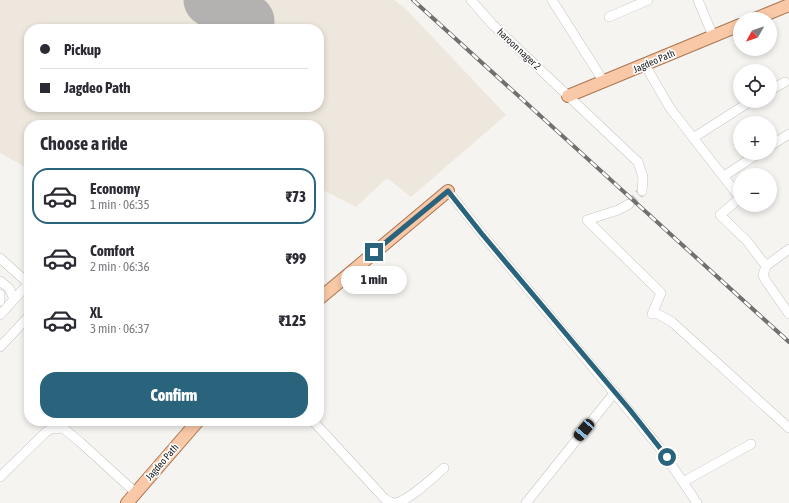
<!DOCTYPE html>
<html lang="en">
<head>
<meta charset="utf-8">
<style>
	:root { --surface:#fff; --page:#f2f2f3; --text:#2b2b33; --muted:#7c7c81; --line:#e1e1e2; --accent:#29647c }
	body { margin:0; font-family:"Asap Condensed",sans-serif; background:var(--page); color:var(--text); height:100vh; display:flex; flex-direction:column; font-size:15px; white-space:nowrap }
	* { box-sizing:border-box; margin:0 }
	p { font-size:13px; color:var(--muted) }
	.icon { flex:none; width:22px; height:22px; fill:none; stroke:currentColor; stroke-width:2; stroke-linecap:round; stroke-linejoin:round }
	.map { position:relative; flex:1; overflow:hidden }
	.side { position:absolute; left:24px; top:120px; width:300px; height:306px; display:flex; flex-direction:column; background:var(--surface); border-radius:16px; box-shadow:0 2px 6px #0003 }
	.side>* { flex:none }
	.hud { position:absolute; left:24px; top:24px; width:300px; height:88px; border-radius:16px; box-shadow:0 2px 6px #0003; display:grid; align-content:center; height:88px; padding:0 16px; background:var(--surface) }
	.needle { width:26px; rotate:230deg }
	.tools { position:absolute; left:733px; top:12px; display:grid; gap:8px }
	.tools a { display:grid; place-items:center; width:44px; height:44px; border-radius:50%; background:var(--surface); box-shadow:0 2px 6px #0003; font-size:20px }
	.end { position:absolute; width:18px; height:18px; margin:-9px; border:5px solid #29647c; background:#fff; box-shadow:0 0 0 2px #fff }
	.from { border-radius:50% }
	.bubble { position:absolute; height:28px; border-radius:14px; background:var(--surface); box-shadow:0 2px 6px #0003; font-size:13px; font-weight:800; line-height:28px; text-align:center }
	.car { position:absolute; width:12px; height:24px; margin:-12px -6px; border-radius:5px; box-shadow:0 0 3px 1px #0007; background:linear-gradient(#222 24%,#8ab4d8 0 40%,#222 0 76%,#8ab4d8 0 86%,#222 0) }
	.hud b { display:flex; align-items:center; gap:14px; height:38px; font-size:15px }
	.hud b+b { border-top:1px solid var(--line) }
	.hud i { width:10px; height:10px; background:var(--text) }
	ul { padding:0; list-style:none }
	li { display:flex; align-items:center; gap:12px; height:56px; margin:0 8px 6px; padding:0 8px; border:2px solid transparent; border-radius:16px }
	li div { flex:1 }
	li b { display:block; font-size:15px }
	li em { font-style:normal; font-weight:800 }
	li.current { border-color:var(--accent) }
	li>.icon { width:36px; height:36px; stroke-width:1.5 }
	h2 { padding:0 16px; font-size:18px; line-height:48px }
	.primary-button { display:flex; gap:8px; margin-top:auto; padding:8px 16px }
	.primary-button a { flex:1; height:46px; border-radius:16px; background:var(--accent); color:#fff; font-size:16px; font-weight:800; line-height:46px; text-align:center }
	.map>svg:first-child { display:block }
	.built { fill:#ede7dd; fill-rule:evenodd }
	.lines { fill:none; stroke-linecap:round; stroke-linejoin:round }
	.runway { stroke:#b4b2b0; stroke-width:53 }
	.minor-tunnel { stroke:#cccac7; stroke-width:9; stroke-dasharray:9 4.5; stroke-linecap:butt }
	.minor-casing { stroke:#c7c5c1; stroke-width:10 }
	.major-casing { stroke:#ab7652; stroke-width:14 }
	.minor { stroke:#fff; stroke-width:9 }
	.major { stroke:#f8c8a7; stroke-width:12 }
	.rail-casing { stroke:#71706e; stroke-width:4 }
	.rail { stroke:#fff; stroke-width:2.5; stroke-dasharray:8; stroke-linecap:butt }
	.route { stroke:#29647c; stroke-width:5 }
	.labels { text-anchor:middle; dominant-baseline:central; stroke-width:3.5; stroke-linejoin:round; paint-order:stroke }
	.street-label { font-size:10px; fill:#232321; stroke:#fff }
</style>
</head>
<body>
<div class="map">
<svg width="789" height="503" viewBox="0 0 789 503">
	<rect width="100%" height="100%" fill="#f6f4f1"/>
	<path class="built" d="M0,0H394L405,8L506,115L411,197L387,178L356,207L319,188V125H29V169L0,153ZM29,29H319V107H29Z"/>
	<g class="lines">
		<path class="runway" d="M210,0L248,21"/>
		<path class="minor-tunnel" d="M629,204L642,191"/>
		<defs>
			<path id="minor" d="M471,0L492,24L638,162L643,177L642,191
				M552,0L604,82
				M698,0L713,36
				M609,17L648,0
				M645,65L670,108L740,198L720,215L747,241L766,266
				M770,90L785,82
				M693,138L751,101
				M770,146L789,134
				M724,176L759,153
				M448,191L482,234L660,448L697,503
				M629,204L618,210L587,220L661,293L652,314H658L672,322L789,428
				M789,249L766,266L763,275L766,281L789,314
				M0,258L29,284
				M0,281L9,288L14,299
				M0,294V301
				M0,315L28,284
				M0,347L29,316
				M313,421L384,498C387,500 390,503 395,503C409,501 432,478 444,468
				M0,477L46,432L51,429L63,428L80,442L136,493
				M683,482L751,444
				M526,503L615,392"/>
			<path id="major" d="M755,19L789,5
				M568,96L740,25
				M319,299L448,191
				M127,503L198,421"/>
		</defs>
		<use href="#minor" class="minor-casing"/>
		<use href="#major" class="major-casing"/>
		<use href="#minor" class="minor"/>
		<use href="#major" class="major"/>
		<defs>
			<path id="rail" d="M413,0L789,342"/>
		</defs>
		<use href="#rail" class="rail-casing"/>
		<use href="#rail" class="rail"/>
	</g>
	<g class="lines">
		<path class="route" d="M374,252L448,191L482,234L630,410L667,457"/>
	</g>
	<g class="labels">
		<g class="street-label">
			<text transform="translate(519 49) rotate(43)">haroon nager 2</text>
			<text transform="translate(654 61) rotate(-23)">Jagdeo Path</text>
			<text transform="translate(162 462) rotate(-49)">Jagdeo Path</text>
		</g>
	</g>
</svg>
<div class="tools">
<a><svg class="needle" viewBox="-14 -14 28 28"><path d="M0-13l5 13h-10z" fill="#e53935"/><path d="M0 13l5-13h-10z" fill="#7c7c81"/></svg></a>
<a><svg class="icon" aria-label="locate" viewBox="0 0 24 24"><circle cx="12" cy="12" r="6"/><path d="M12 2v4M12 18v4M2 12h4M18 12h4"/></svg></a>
<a>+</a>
<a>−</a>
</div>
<i class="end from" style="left:667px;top:457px"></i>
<i class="end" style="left:374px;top:252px"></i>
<div class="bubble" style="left:341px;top:266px;width:66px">1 min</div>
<i class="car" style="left:584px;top:430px;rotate:220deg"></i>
<div class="hud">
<b><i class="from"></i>Pickup</b>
<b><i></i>Jagdeo Path</b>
</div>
<section class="side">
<h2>Choose a ride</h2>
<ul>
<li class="current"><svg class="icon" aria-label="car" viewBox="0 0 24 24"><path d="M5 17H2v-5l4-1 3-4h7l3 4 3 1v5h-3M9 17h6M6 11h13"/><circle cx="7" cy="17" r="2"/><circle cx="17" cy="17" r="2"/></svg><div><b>Economy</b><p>1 min · 06:35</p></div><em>₹73</em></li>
<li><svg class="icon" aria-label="car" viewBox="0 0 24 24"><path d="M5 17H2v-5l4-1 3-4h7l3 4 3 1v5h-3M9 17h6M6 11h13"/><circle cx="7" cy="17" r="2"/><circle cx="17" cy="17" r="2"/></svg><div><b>Comfort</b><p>2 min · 06:36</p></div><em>₹99</em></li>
<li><svg class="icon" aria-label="car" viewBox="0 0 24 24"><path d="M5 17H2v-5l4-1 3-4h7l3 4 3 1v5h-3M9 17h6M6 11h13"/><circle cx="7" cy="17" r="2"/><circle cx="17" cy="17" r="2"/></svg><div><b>XL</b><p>3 min · 06:37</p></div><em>₹125</em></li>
</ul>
<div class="primary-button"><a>Confirm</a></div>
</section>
</div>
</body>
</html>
